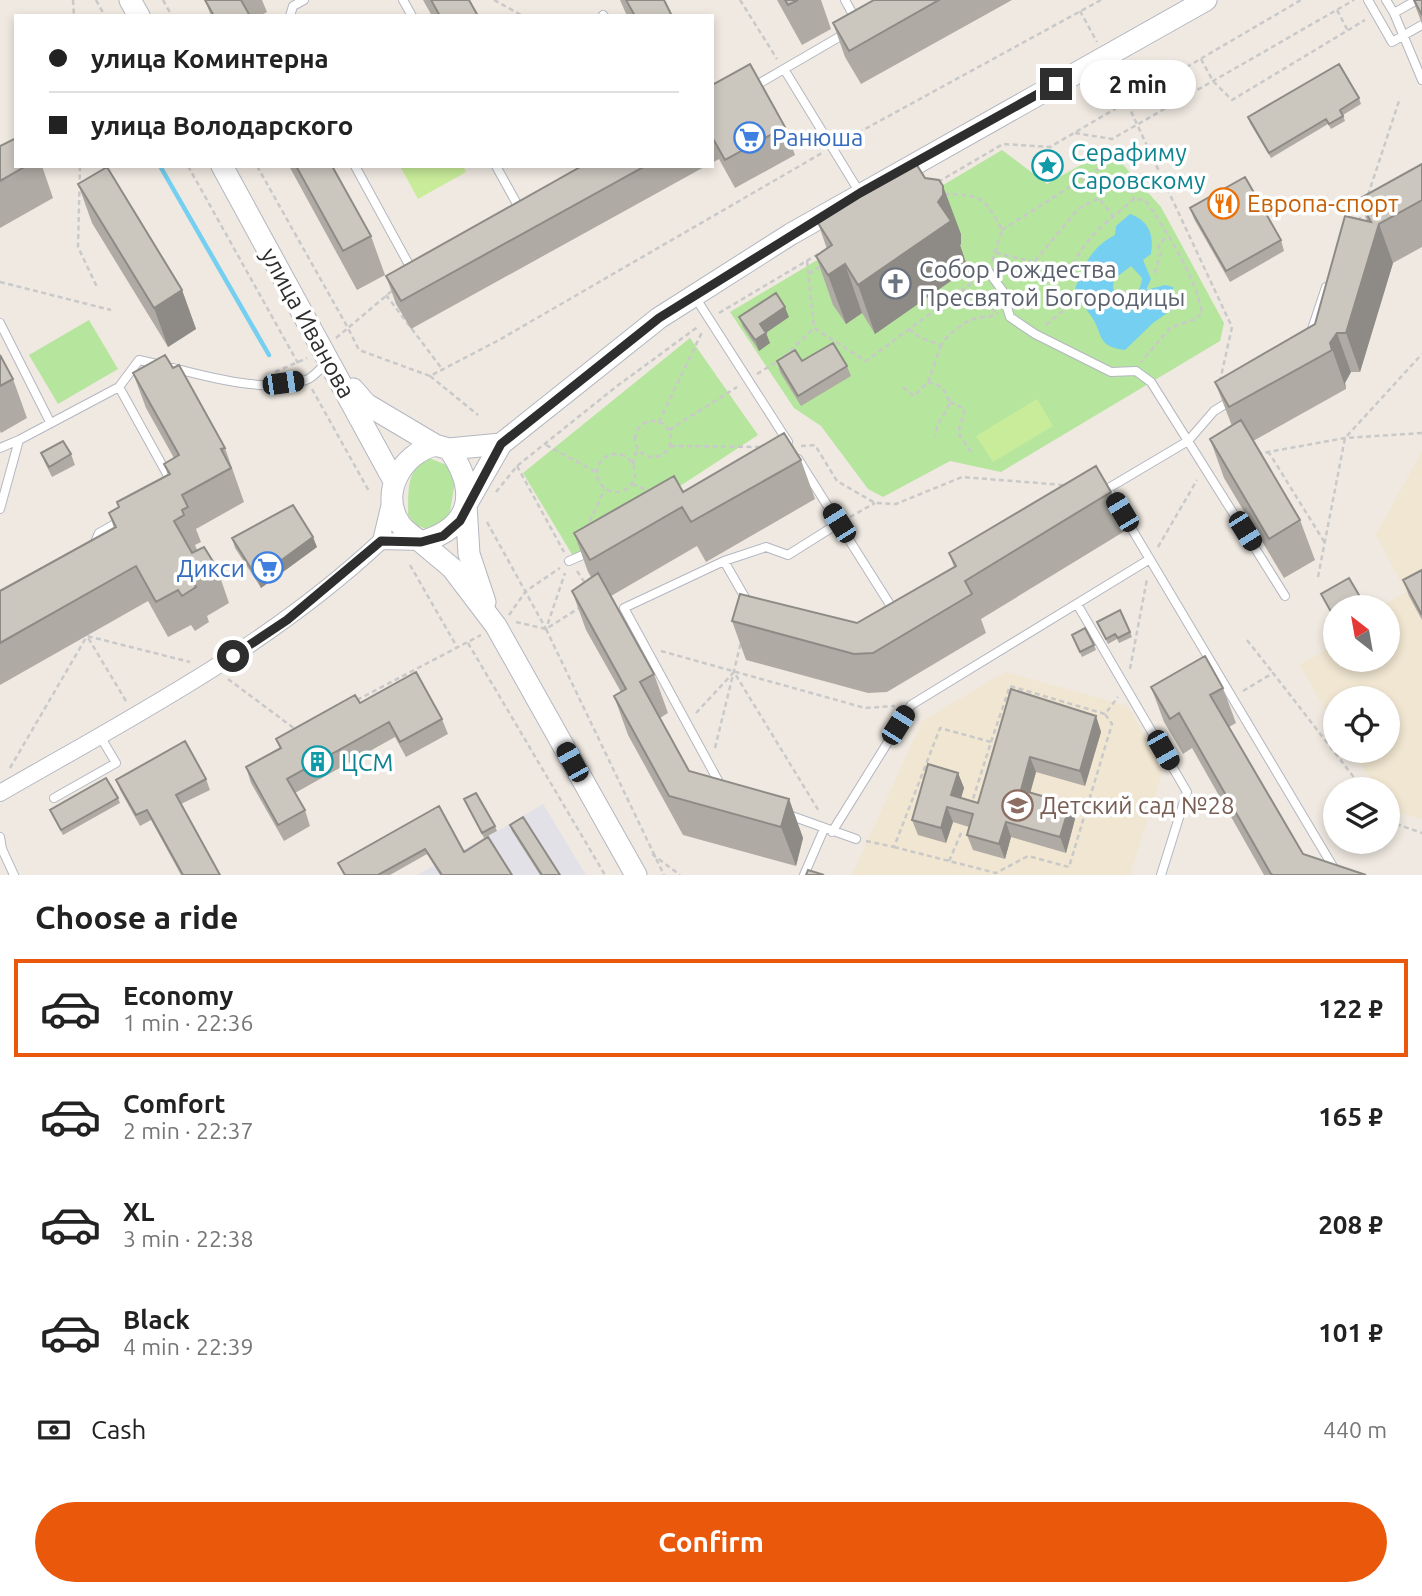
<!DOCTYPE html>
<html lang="en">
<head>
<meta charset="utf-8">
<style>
	:root { --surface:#fff; --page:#f2f2f2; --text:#222; --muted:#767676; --line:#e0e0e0; --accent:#ea580c }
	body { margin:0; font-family:Ubuntu,sans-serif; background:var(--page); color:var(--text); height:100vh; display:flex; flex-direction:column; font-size:26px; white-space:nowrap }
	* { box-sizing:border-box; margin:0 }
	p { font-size:23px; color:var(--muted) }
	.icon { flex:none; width:38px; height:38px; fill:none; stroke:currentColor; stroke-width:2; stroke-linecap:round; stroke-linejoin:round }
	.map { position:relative; height:875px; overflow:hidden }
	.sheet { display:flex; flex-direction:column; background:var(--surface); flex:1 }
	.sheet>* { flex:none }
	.top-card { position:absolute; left:14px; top:14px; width:700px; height:154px; border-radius:0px; box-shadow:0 4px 10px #0003; display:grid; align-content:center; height:154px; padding:0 35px; background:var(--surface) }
	.needle { width:46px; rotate:329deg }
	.tools { position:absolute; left:1323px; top:595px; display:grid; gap:14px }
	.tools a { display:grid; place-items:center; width:77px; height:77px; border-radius:50%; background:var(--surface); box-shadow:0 4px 10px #0003; font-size:35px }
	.end { position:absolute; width:32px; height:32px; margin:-16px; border:9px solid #2e2e2e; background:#fff; box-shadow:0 0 0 4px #fff }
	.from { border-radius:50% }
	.bubble { position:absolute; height:49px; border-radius:24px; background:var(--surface); box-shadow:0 4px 10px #0003; font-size:23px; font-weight:700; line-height:49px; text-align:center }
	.car { position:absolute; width:21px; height:42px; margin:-21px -10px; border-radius:9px; box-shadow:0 0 5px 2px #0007; background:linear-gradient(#222 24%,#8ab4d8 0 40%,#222 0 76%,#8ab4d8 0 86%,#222 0) }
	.top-card b { display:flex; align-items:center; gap:24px; height:66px; font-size:26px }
	.top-card b+b { border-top:2px solid var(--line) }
	.top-card i { width:18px; height:18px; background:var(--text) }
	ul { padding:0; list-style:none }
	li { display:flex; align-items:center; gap:21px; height:98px; margin:0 14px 10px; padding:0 21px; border:4px solid transparent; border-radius:0px }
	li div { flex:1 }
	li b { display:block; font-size:26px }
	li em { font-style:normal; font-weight:700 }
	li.selected { border-color:var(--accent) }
	li>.icon { width:63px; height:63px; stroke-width:1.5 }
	h2 { padding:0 35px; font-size:32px; line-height:84px }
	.pay { display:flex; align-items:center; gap:18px; height:77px; padding:0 35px; font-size:26px }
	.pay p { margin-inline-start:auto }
	.primary-button { display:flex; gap:14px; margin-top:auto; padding:14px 35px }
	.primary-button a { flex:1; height:80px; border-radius:42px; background:var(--accent); color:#fff; font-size:28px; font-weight:700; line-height:80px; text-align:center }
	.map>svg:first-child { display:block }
	.industrial { fill:#e3e1e8 }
	.education { fill:#f0e6d1 }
	.green { fill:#b6e59e }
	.pitch { fill:#c9ec9a }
	.water { fill:#75cff0; fill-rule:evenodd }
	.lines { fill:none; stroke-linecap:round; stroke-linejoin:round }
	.stream { stroke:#75cff0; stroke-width:4.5 }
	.service-casing { stroke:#b4b7c1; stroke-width:10 }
	.minor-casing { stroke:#b4b7c1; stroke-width:18 }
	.tertiary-casing { stroke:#b4b7c1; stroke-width:23 }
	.path { stroke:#c9c9c9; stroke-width:2.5; stroke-dasharray:5 3.5; stroke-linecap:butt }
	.service { stroke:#fff; stroke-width:8 }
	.minor { stroke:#fff; stroke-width:16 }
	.tertiary { stroke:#fff; stroke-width:21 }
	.wall { fill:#afaba4 }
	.shaded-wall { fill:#8e8b86 }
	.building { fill:#cbc7bf; stroke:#8e8b86; stroke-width:2 }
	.route { stroke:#2e2e2e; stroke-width:9 }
	.labels { text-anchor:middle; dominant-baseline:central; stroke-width:7; stroke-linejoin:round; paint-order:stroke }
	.shop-label { font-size:24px; fill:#366cbe; stroke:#fff; text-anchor:start }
	.culture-label { font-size:24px; fill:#0d838f; stroke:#fff; text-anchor:start }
	.food-label { font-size:24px; fill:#c56008; stroke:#fff; text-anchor:start }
	.worship-label { font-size:24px; fill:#5b616d; stroke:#fff; text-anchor:start }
	.street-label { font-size:24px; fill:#2e2e2e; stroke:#fff }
	.education-label { font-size:24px; fill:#785e54; stroke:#fff; text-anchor:start }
</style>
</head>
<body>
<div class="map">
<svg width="1422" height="875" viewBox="0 0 1422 875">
	<rect width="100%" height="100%" fill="#efe9e1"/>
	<path class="industrial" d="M543,804L586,875H417L503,828Z"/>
	<path class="education" d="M1422,451V819L1392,811L1388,805V789H1377L1352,751H1388V698H1335V727L1300,665L1335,644V660H1388V607H1379L1406,592L1376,535Z
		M1005,672L1128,706L1163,770L1130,875H852L922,721Z"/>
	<path class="green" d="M1109,149L1161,207L1224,323L1220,341L1001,472L950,461L883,497L868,489L821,426L794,408L730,312L1002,150L1047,184Z
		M89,320L118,369L58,404L29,355Z
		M690,338L758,435L573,556L523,473Z
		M429,458L449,466L455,482L449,517L429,530L416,525L408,515C409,491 405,470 429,458Z"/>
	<path class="pitch" d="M400,166H463L466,172L418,199Z
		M1037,399L1053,426L993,462L976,436Z"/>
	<path class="water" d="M1130,214C1149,221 1154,234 1151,254L1143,260L1151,279L1146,290L1165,285L1173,287L1174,308L1153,323L1125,350C1095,346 1104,334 1091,316C1085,307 1079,302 1074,292C1083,267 1090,248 1115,235L1116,226ZM1131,266L1142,278C1140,293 1135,298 1121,302L1113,288L1114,279Z"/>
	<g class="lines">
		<path class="stream" d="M160,166L269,355"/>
		<defs>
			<path id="service" d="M403,0L412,16
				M845,0L857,22
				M1368,0L1392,42L1422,25
				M1386,0L1394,13L1417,0
				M1394,13L1422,80
				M603,15L604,16
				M290,16L293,6L304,0
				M846,33L784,69L860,193
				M753,87L784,69
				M355,166L413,272
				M496,166L522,213
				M988,271L1002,290L1010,317L1035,334L1111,372L1136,371L1151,382L1285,596
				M695,297L788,442
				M0,323L50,422
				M1310,335L1326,287
				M173,368C209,377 270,394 306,380C313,378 321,368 327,362
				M119,387L172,483
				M0,448L19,440
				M798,459L894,611
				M1108,489L1338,875
				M1102,492L1188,441L1214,411L1230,401
				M0,509L19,440L119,387L139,360L161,365
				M94,545L99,533L122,520
				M569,561L590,552
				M724,561L766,547L788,555L839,523
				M1077,604L1187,792L1161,875
				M721,786L624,608L724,561L747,601
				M54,798L116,763L100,736
				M786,814L856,839
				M832,832L911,705L1150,559
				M0,837L2,849L14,875
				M804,875L824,829"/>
			<path id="minor" d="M381,541L391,499
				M381,541L421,542
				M0,793C132,717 269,646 381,541"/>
			<path id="tertiary" d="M130,0L139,16
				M222,166L394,481
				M353,389L366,404L435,445
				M435,445L449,449C478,491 473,527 421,542C414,537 405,531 400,524C379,493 402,454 435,445Z
				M449,449L501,444L659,318L791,234L1206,0
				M421,542L452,568L496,626L636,875
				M485,602L469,554L466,505L501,444"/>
		</defs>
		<use href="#service" class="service-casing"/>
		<use href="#minor" class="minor-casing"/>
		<use href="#tertiary" class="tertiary-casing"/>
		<path class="path" d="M73,0L74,16
			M96,0L105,16
			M163,0L172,16
			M494,0L523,16
			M740,0L777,59
			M1337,10L1348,31
			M1080,11L1097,42
			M1201,59L1213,81L1232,100L1365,20
			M1113,73L1232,327L1220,381
			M1075,133L1112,139L1354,0
			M843,141L1101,0
			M80,166L78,247L97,287
			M188,166L299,365
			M257,166L348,328L393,290
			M938,182L1003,144L1050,147L1301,0
			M944,194C981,195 985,197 1002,230L992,261
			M1368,195L1400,98
			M1359,222L1363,208
			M1002,230L1098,169L1109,181L1130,188L1134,199
			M996,253L1072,271C1079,241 1111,219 1134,199L1145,200C1166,230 1196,277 1202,313L1195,319L1170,328L1141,362
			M807,261L814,328L866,361L980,277
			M1035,261L1078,209L1099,198L1114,217
			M1155,273L1161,252L1158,247L1167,235
			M809,274L821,266
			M0,282L111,310
			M960,291L972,308L981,306L996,311
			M386,295L443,370
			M719,313L825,250
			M1046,325L1071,304
			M909,329L921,338L941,345C948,334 963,322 977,318C985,316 991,318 998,313
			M336,338L348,328L359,350L430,376L499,340L822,153
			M784,357L814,328
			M275,372L307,358
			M757,374L778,361
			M430,376L478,415
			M928,382L942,387L950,402C945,415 937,421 935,436
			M903,387L914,396L928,382L941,345
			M312,389L370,493
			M950,402L965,409L958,433L971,452
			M635 439a18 18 0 1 1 36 0a18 18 0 1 1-36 0Z
			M659,422L703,330
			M669,430L737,387
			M546,445L596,472
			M670,446L763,447
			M801,446L815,445L837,481L875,503L896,504L962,477L1063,485
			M1268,451L1325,543
			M1257,454L1345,438L1422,433
			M597 473a19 19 0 1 1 38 0a19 19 0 1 1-38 0Z
			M633,464L637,448
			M517,466L564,552
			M632,484L652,492
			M496,492L517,466L617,386L699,326
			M850,517L875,503
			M487,522L546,629L565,573
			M586,529L605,489
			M1158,547L1197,480
			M410,565L457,647
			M577,571L585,583
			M1318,577L1345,438L1422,354
			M509,615L526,591L560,568
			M516,622L546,629L579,608
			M546,629L664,875
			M1247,640L1273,673
			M468,643L605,875
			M661,651L865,708L895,706
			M1130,669L1147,579
			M228,679L295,729
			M1243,691L1273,673L1363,789
			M357,700L481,635
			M126,701L87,636L190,662
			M696,713L734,672L820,813
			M991,742L1010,686L1105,714L1118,697
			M715,748L741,642
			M10,768L87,636
			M1388,821L1422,833
			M866,841L894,847L940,728L991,742L972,802
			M894,847L996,873L1028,856L1069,867L1112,724L1105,714
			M652,854L680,875
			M949,861L962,831"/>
		<use href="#service" class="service"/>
		<use href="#minor" class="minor"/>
		<use href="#tertiary" class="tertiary"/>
	</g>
	<path class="wall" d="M205,0H262L267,12L260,16H211Z
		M423,0H469L478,16H432Z
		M620,0H664L672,16H627Z
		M777,0H821L831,29L802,45Z
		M874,0H1012L861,84L845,57L833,23Z
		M1413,0H1422V24Z
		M712,85L785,127L795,155L735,188L719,159L712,163Z
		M1359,98L1361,104L1343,115L1345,121L1331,129L1328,124L1271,158L1250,123L1248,117Z
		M0,146L16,166H42L53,198L0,228Z
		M1422,164V247L1393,263L1360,372H1351L1345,383L1346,389L1253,441L1300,520L1315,560L1284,578L1224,478L1210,439L1232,426L1215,382L1315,324L1367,221L1359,199Z
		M289,166H332L371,236L385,275L357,290Z
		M582,166H706L411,329L396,304L386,276Z
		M78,184L182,290L196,329L168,347L92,223Z
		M1190,208L1281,240L1284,251L1230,282L1194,219Z
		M818,223L961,234V244L960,245L968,269L875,334L862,313L846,324L833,305L816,256L827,249Z
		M739,317H789L766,333L770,343L759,351L743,327Z
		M0,355L13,379L27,418L1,433L0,431Z
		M777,361H802L847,366L851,376L801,406L780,372Z
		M173,368L225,448L244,502L196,529L201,542L195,545L197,550L192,552L217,568L229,603L207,616L209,622L195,631L191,625L168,637L148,601L0,685V591L114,528L109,513L119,507L117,502L168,475L164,464L174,458L146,408L133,373Z
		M41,453L71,454L75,465L52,477L45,463Z
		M801,460L815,499L706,562L697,546L611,596L654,674L668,713L660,718L689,771L789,799L803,838L796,866L683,835L628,735L614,696L621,692L586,630L572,591L591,577L588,572L574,533L683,492Z
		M1111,492L1125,531L981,619L986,633L887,692L868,693L746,660L732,621L857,623L954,567L949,553Z
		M232,538L317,547L261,588L235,548Z
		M1422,570V620L1409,596L1403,580Z
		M1097,622L1130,632L1132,637L1119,643L1117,639L1108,644Z
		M1072,635L1094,645L1096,650L1082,657Z
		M1151,687L1223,688L1236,723L1229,727L1303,854L1366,875H1264L1192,748L1183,754L1164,722Z
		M1011,689L1096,716L1101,732L1085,786L1036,772L1030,792L1070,804L1075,819L1066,853L1011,837L1005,859L973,850L967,835L969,827L953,822L946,843L918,835L912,820L958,773L964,788L961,798L978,803Z
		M360,703L442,719L448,734L406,757L395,737L295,793L305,810L310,826L284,841L251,783L246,767L280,749L276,739Z
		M206,779L210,790L181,804L220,875H181L151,820L140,826L120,790L116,780Z
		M118,798L120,803L63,835L50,810Z
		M464,799L495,826L497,831L484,838Z
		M439,806L464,852L512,875H440L427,854L390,875H344L338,863Z
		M510,825L560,875H540L512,831Z"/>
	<path class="shaded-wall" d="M943,186L961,234V244L960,245L968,269L875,334L858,285L938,202Z
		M1379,224L1393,263L1360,372L1346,333Z
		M845,264L862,313L846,324L828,275Z
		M182,290L196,329L168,347L154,308Z
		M785,307L789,317L764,334L760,324Z
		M766,333L770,343L759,351L755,340Z
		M1337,333L1351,372L1345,383L1346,389L1330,343Z
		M313,537L317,547L261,588L257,578Z
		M1096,716L1101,732L1085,786L1080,771Z
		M1030,757L1036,772L1027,805L1021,790Z
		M958,773L964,788L957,811L951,795Z
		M789,799L803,838L796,866L781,827Z
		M1070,804L1075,819L1066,853L1060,837Z
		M947,807L953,822L946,843L941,828Z
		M1006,822L1011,837L1005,859L999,844Z"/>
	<path class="building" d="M205,0H241L250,16H214Z
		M431,0H469L478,16H440Z
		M626,0H664L672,16H635Z
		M785,0H798L788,5Z
		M874,0H939L849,51L833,23Z
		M1414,0H1422V15Z
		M750,64L785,127L725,160L712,137V85Z
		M1339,64L1359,98L1340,110L1343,116L1329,124L1326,119L1269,153L1248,117Z
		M16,138V166H26L0,181V146Z
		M915,162L925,178L939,180L943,186V195L938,202L951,221L858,285L845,264L828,275L816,256L832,245L818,223Z
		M1422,164V200L1379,224L1346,333H1337L1330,343L1332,350L1229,407L1215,382L1315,324L1345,216L1371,222L1359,199Z
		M296,166H332L371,236L343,251Z
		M582,166H645L401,301L386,276Z
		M107,167L182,290L154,308L78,184Z
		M1245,177L1281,240L1226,271L1190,208Z
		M776,293L785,307L760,324L766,333L755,340L739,317Z
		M833,343L847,366L798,396L777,361L795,350L802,361Z
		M0,355L13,379L0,386Z
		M165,355L173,368L179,365L225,448L221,449L231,468L182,495L188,507L182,510L184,515L174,521L192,553L204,547L217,568L193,582L196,587L182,596L178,590L156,602L136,566L0,643V591L116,527L109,513L119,507L117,502L170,474L164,464L179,455L133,373Z
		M1241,420L1300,520L1269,539L1210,439Z
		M784,433L801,460L691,522L682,507L590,560L574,533L674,476L683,492Z
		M63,441L71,454L49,467L41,453Z
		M1096,466L1111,492L965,581L972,594L873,653L854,654L732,621L740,594L857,623L956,566L949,553Z
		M293,505L313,537L257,578L232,538Z
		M1422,570V615L1403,580Z
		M598,573L654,674L640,682L689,771L789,799L781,827L669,796L614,696L626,689L572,591Z
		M1349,578L1366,607H1335V619L1321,594Z
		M1120,610L1130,632L1118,638L1115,634L1106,639L1097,622Z
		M1085,628L1094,645L1080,652L1072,635Z
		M1205,656L1223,688L1210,695L1303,854L1366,875H1273L1271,874L1179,713L1170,719L1151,687Z
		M416,672L442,719L400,742L389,722L287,779L305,810L278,825L246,767L281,748L276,739L355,695L360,703Z
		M1011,689L1096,716L1080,771L1030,757L1021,790L1070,804L1060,837L1006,822L999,844L967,835L973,814L947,807L941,828L912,820L928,764L958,773L951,795L978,803Z
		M185,741L206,779L176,795L220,875H183L147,810L136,815L116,780Z
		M106,778L118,798L61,830L50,810Z
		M476,793L495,826L482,833L464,799Z
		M439,806L464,852L488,837L512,875H442L425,849L378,875H345L338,863Z
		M523,817L560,875H542L510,825Z
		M808,870L824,875H806Z"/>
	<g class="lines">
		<path class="route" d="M233,656L287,620L381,541L421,542L443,536L460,521L501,444L659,318L860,193L1056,84"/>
	</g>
	<defs>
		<symbol id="supermarket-ring" viewBox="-11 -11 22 22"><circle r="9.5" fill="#fff" stroke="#3f7fe0" stroke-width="1.5"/><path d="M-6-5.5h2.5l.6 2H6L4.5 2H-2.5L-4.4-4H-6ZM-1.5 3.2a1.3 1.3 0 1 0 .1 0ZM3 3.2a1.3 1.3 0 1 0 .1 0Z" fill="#3f7fe0"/></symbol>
		<symbol id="sight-ring" viewBox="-11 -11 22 22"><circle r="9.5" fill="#fff" stroke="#0f9aa8" stroke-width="1.5"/><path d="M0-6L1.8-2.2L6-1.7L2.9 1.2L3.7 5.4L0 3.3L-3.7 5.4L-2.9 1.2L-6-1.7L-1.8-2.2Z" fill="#0f9aa8"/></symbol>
		<symbol id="restaurant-ring" viewBox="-11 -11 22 22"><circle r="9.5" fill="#fff" stroke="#e8710a" stroke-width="1.5"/><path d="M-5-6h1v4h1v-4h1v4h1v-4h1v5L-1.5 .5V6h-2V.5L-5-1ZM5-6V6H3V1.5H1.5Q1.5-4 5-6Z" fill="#e8710a"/></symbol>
		<symbol id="church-ring" viewBox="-11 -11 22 22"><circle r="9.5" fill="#fff" stroke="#6b7280" stroke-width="1.5"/><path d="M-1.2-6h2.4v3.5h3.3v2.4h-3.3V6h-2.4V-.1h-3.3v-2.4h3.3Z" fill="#6b7280"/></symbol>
		<symbol id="building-ring" viewBox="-11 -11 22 22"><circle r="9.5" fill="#fff" stroke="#0f9aa8" stroke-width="1.5"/><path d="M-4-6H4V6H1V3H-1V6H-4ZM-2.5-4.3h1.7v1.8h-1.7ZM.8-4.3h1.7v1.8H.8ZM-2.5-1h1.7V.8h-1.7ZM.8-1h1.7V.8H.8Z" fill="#0f9aa8"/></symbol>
		<symbol id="school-ring" viewBox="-11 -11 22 22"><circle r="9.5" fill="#fff" stroke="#8d6e63" stroke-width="1.5"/><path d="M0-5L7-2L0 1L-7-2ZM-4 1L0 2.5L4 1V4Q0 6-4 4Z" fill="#8d6e63"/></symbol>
	</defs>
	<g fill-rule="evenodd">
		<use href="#supermarket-ring" x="732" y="120" width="35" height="35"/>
		<use href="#sight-ring" x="1030" y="148" width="35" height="35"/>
		<use href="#restaurant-ring" x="1206" y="186" width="35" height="35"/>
		<use href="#church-ring" x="878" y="266" width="35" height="35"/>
		<use href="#supermarket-ring" x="250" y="550" width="35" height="35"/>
		<use href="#building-ring" x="300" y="744" width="35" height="35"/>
		<use href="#school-ring" x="1000" y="788" width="35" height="35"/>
	</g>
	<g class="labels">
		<g class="shop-label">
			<text x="772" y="137">Ранюша</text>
			<text x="245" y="568" text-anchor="end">Дикси</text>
		</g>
		<g class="culture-label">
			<text x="1071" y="152">Серафиму<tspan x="1071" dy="28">Саровскому</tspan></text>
			<text x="341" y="762">ЦСМ</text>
		</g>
		<g class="food-label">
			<text x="1247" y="203">Европа-спорт</text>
		</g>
		<g class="worship-label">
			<text x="919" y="269">Собор Рождества<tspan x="919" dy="28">Пресвятой Богородицы</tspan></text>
		</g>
		<g class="street-label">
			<text transform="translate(308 323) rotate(61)">улица Иванова</text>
		</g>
		<g class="education-label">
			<text x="1040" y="805">Детский сад №28</text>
		</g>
	</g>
</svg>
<div class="tools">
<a><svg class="needle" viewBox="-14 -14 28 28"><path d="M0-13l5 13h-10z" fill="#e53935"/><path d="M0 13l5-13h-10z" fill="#767676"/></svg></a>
<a><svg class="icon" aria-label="locate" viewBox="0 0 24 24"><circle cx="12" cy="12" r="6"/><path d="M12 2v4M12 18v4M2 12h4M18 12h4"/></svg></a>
<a><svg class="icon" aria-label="layers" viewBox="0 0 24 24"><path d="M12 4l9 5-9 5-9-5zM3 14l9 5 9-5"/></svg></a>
</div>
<i class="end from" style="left:233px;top:656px"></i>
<i class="end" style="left:1056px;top:84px"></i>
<div class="bubble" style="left:1080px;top:60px;width:116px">2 min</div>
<i class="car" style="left:283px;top:383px;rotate:82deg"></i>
<i class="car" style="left:1122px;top:512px;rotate:329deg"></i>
<i class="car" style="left:839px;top:523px;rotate:328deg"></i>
<i class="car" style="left:1245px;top:531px;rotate:148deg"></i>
<i class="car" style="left:898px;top:725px;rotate:32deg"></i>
<i class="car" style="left:1163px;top:750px;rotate:150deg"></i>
<i class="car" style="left:572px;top:762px;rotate:331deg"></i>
<div class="top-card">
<b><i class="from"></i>улица Коминтерна</b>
<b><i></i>улица Володарского</b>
</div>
</div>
<section class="sheet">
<h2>Choose a ride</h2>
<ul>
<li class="selected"><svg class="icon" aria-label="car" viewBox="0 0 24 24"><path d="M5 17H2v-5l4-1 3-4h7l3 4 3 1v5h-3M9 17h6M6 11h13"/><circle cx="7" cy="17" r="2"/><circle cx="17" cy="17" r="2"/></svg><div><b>Economy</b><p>1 min · 22:36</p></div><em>122 ₽</em></li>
<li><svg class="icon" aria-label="car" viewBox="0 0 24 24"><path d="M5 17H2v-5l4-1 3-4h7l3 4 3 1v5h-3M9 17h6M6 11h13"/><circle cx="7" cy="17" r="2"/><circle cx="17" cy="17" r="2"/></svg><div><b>Comfort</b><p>2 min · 22:37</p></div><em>165 ₽</em></li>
<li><svg class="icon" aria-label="car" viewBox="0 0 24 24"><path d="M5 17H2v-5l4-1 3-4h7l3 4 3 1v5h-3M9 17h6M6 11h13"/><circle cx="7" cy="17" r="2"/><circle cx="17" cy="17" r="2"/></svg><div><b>XL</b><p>3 min · 22:38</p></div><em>208 ₽</em></li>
<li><svg class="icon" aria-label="car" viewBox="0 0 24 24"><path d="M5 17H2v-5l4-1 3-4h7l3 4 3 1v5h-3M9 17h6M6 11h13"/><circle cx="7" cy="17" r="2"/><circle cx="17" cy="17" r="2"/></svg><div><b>Black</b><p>4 min · 22:39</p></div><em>101 ₽</em></li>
</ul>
<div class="pay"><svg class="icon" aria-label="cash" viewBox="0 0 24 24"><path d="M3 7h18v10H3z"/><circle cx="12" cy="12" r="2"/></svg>Cash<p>440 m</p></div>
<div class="primary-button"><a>Confirm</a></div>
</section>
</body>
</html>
